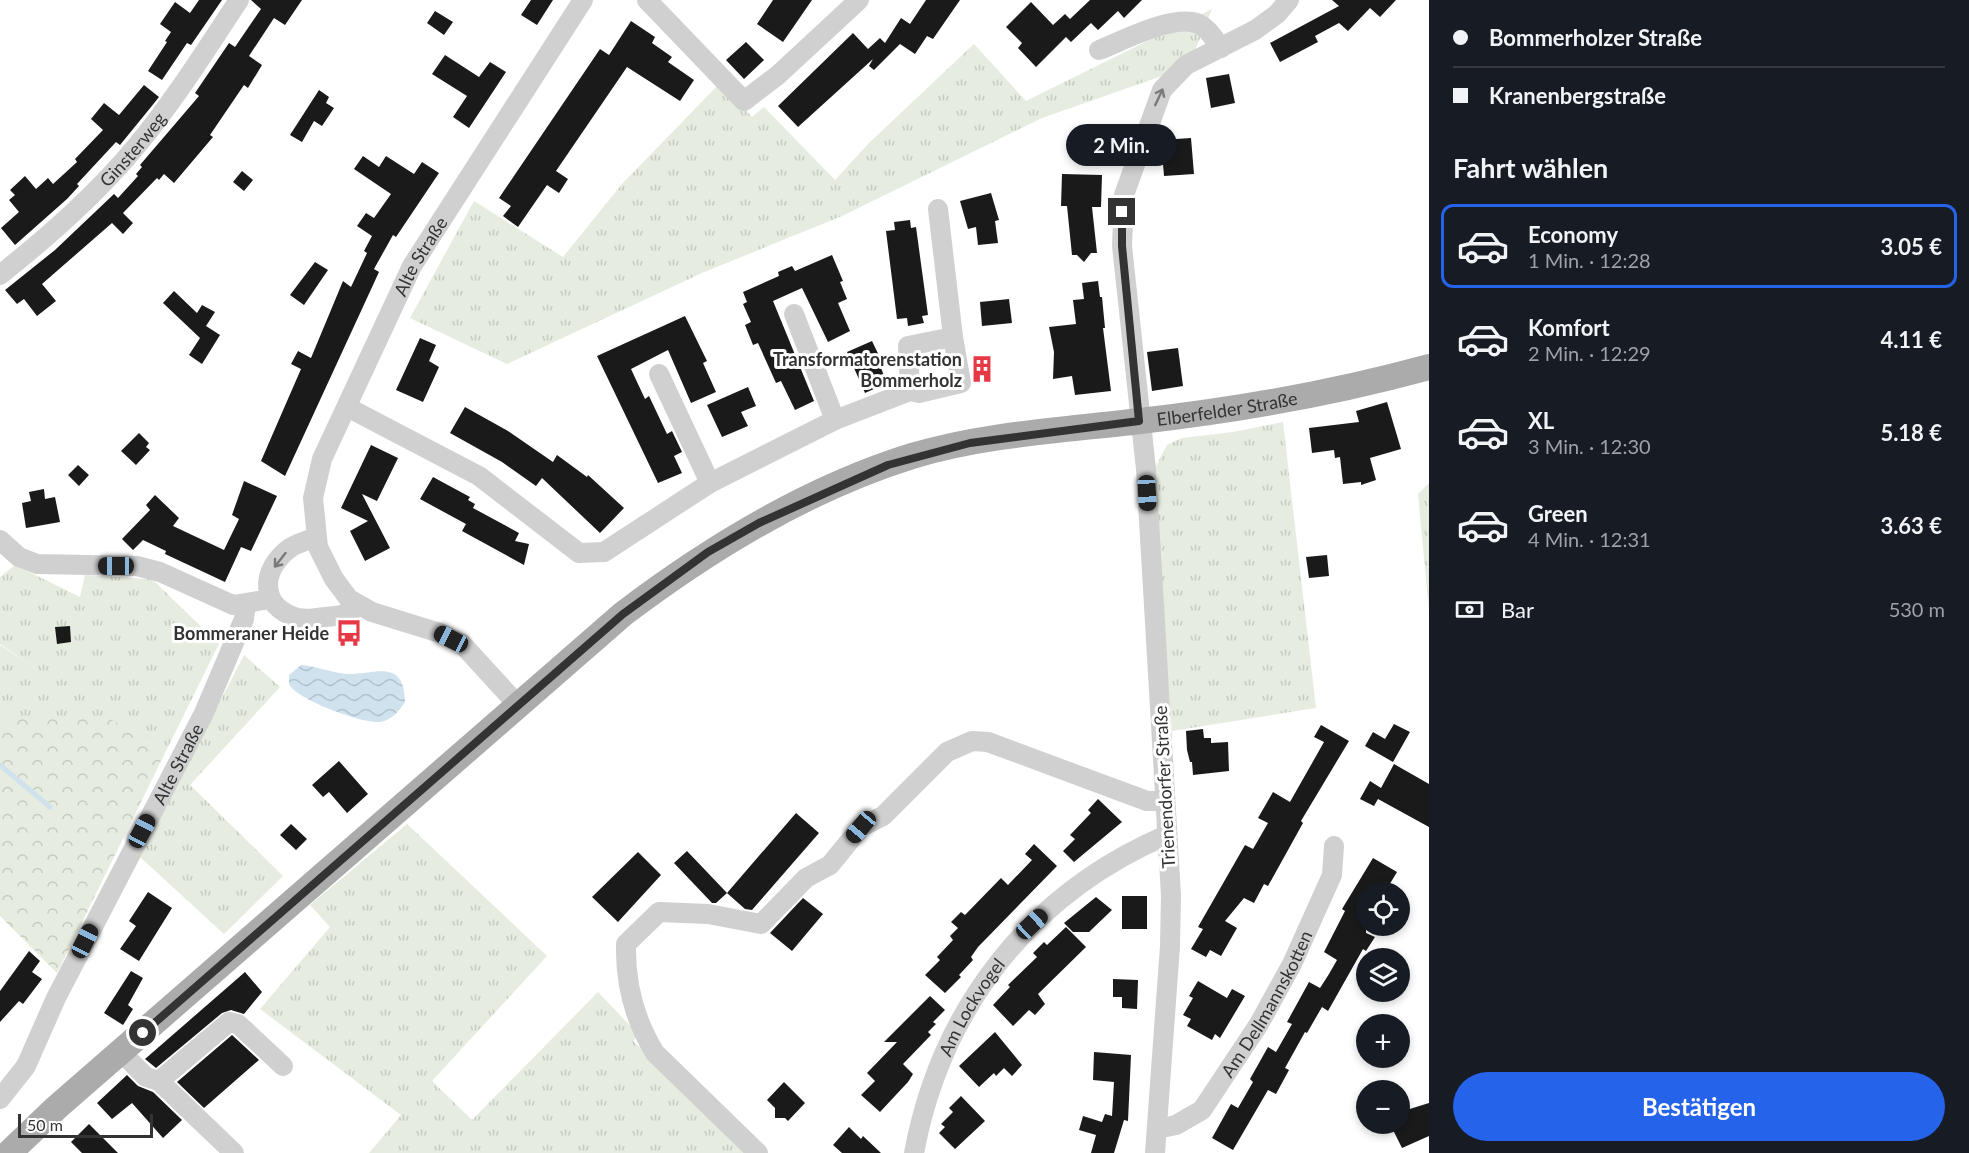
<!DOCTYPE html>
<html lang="de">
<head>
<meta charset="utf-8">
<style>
	:root { --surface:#171b24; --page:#20242c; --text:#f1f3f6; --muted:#9ea1a6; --line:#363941; --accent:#2563eb }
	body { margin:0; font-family:Lato,sans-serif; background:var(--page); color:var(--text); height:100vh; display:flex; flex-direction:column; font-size:22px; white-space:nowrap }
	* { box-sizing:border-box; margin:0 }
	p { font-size:20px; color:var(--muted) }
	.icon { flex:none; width:33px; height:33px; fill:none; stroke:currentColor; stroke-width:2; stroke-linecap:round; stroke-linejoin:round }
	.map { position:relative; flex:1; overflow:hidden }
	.sheet { display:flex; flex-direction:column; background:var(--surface); width:540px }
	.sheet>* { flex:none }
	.guide { display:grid; align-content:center; height:132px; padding:0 24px; background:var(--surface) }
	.buttons { position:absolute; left:1356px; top:882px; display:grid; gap:12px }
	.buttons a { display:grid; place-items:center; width:54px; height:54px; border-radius:50%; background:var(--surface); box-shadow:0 3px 9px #0003; font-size:30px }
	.scale { position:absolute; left:18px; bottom:15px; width:135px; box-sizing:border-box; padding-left:6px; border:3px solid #333; border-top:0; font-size:16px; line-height:21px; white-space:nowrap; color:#333; -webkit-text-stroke:4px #fff; paint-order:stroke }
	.end { position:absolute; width:27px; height:27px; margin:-14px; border:8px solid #333; background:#fff; box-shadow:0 0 0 3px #fff }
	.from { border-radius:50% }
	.bubble { position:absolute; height:42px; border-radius:21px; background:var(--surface); box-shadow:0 3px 9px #0003; font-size:20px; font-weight:700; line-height:42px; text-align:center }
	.car { position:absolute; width:18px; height:36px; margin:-18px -9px; border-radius:8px; box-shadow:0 0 4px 2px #0007; background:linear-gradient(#222 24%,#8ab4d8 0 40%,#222 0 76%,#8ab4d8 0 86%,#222 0) }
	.guide b { display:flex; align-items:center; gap:21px; height:57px; font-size:22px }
	.guide b+b { border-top:2px solid var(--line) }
	.guide i { width:15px; height:15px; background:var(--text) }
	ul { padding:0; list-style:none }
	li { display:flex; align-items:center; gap:18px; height:84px; margin:0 12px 9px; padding:0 12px; border:3px solid transparent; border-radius:12px }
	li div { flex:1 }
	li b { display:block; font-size:22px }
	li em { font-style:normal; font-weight:700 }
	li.on { border-color:var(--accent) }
	li>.icon { width:54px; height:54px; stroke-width:1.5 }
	h2 { padding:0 24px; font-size:27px; line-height:72px }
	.pay { display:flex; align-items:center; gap:15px; height:66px; padding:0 24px; font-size:22px }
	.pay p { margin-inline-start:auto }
	.action { display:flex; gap:12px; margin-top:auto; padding:12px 24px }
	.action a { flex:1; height:69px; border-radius:36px; background:var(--accent); color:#fff; font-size:24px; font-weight:700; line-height:69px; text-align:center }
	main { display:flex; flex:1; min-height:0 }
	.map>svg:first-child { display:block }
	.grass { fill:url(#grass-tufts) }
	.forest { fill:url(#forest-crowns) }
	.water { fill:url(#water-waves) }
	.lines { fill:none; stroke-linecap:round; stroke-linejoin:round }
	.stream { stroke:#cfe2ee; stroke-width:5 }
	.building { fill:#1a1a1a }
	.minor { stroke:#d0d0d0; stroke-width:20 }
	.major { stroke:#ababab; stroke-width:26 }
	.oneway { stroke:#7a7a7a }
	.route { stroke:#333; stroke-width:8 }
	.labels { text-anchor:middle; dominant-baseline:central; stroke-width:6; stroke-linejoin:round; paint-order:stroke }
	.street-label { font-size:18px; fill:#333; stroke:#fff }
	.poi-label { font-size:18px; font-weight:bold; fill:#333; stroke:#fff; text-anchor:end }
</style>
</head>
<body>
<main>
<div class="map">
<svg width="1429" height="1153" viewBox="0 0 1429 1153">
	<defs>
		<pattern id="grass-tufts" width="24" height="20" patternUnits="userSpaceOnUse" patternTransform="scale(1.5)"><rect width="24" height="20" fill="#e6ecdf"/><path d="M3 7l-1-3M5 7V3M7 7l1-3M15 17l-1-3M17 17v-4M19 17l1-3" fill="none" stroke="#c6cbc0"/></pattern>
		<pattern id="forest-crowns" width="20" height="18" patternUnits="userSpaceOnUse" patternTransform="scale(1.5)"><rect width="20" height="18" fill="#e6ecdf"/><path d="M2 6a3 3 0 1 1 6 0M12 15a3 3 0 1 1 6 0" fill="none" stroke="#c6cbc0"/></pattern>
		<pattern id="water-waves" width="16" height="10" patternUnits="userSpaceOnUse" patternTransform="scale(1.5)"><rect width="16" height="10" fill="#cfe2ee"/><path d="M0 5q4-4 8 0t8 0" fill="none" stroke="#b2c2cd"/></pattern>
	</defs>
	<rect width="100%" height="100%" fill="#fff"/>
	<path class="grass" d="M1212,9L1191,60L1159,77L1042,118L842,216L702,273L507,364L410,318L474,201L563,257L622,184L721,82L752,117L764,107L835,180L869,143L974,44L1026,101Z
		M1283,422L1316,708L1172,731L1161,592L1156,466L1167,445L1182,438L1233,432Z
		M1429,483V611L1418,494Z
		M15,565L80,597L85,575L148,579L155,582L219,644L165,753L111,719H0V645L35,668L0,644V577Z
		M244,655L280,687L190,785L283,876L224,934L140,857Z
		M407,824L547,956L432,1081L472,1120L598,992L639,1035L633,1041L749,1153H369L401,1115L260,1009L330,927L310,905Z"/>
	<path class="forest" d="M0,719H111L165,753L57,973L0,916Z"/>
	<path class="water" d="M301,665C317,666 331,673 347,674C374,675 404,657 405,702C399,711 392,720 380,722C363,724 297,700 289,684C289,683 289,677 289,675Z"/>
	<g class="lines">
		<path class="stream" d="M0,765L50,807"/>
	</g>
	<path class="building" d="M199,0H222L191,45L187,43L162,80L148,71L167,42L165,41L171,32L160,24L175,2L190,13Z
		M251,0H302L285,25L274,18L249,56L262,65L248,88L244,85L210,135L213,137L174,183L164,174L159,180L157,178L123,213L133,223L123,234L112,223L42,284L56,301L37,316L24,299L17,304L5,290L55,250L114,194L118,198L138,176L136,174L142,167L140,165L199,96L195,93L229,43L235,47L261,9Z
		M531,0H553L537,25L521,15Z
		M773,0H812L783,42L757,24Z
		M926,0H960L933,39L927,36L915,54L900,44L874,70L869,66L873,59L798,127L778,106L853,33L868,49L880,38L885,43L901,18L910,24Z
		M1090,0H1142L1124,18L1118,11L1098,30L1091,23L1071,42L1066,37L1036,67L1018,48L1022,43L1006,27L1031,2L1053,25L1065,14L1070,19Z
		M1332,0H1396L1380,17L1370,8L1348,31L1339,23L1315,36L1318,42L1280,62L1270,43L1339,6Z
		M435,11L453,22L444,35L427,23Z
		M631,21L655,37L652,43L672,57L668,62L694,80L680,101L627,67L556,171L568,179L559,193L547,185L518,227L503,216L511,206L499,198L600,49L609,55Z
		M746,42L764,60L744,79L726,60Z
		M445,55L479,77L490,62L506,72L469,128L453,117L467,96L432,74Z
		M1229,74L1235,103L1211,108L1206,78Z
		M144,85L159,97L151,107L120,145L116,142L77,184L79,186L67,199L15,245L1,228L19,212L9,200L15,195L10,190L25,176L36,189L48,178L53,184L77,162L75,159L103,130L91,119L104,103L119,115Z
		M319,90L329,97L326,103L334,108L322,126L314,121L302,142L290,135Z
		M1191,138L1194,174L1164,176L1161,140Z
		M363,156L379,167L386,156L414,174L422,162L439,173L396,237L393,235L374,269L379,272L285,476L261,461L301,369L291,364L298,351L311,358L343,281L351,287L367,253L364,251L372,236L357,226L366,213L374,218L391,194L354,169Z
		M242,171L253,180L244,191L233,182Z
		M1062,174L1102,175L1101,207H1092L1097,253H1091L1084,262L1077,255H1072L1067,206H1061Z
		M991,193L999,220L995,221L998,243L978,245L976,227L968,229L960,201Z
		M910,220L911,228L916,227L928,315L922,316L924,323L908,326L907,318L897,319L886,231L895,230L894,222Z
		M832,255L843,281L840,282L847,299L838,303L850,331L828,342L802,288L773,301L814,401L795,410L781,381L776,383L758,343L753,345L745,325L751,322L743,304L747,302L743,292L779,276L778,272L792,266L795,271Z
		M315,262L328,270L304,305L290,295Z
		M1098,281L1100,297H1102L1105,328H1103L1111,391L1075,395L1072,376L1053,379L1054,352L1049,327L1076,324L1073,300L1084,299L1082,283Z
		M174,291L197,313L202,305L215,312L206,326L220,335L202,364L189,355L200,338L163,303Z
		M1009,299L1012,323L982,326L980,302Z
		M685,316L707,361L703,363L716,392L691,403L668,350L631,369L645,399L649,396L667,434L672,431L682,452L674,456L682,473L658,483L597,356Z
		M420,338L436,345L429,361L439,367L423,402L396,390Z
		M872,341L884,366L881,368L887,383L865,393L847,352Z
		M1178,348L1183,386L1152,391L1147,352Z
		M748,387L756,406L741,412L748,426L722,437L707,405Z
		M1387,402L1401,449L1370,458L1376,480L1361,485V482L1343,484L1340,457L1335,458L1334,450L1312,453L1309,428L1359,422L1356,411Z
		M465,407L508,431L553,462L557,455L587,477L588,475L624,508L600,533L542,478L536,486L502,462L450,433Z
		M139,433L149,443L146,447L150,450L136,465L121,451Z
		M371,445L398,458L377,501L362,494L390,548L365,561L350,531L368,521L341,508Z
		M78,465L89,475L79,486L68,475Z
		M433,477L470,497L468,500L475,504L473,508L519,533L515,541L529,544L524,565L462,531L466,524L420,499Z
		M244,481L277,496L251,551L241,547L225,582L165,554L166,551L143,540L133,550L122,539L150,510L146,505L155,495L179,518L173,526L224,550L239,519L232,515Z
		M44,489L45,499L55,497L60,522L26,528L22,503L31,501L29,492Z
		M1327,555L1329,576L1309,578L1306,557Z
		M70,626L71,642L57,644L55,627Z
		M1394,724L1410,732L1393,762L1365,746L1373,732L1385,739Z
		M1321,725L1349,741L1301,821L1303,823L1268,886L1264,884L1254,903L1244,898L1225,921L1237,928L1221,956L1210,950L1206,957L1191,949L1203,929L1198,927L1245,845L1253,849L1268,823L1258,818L1273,792L1290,802L1324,742L1314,737Z
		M1203,729L1204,738H1211V743L1228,742L1229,771L1193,775L1192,762H1190L1187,750L1186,731Z
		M339,761L368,794L347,813L329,792L323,797L312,785Z
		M1394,764L1429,784V827L1378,799L1374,806L1360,799L1370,781L1381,788Z
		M1098,799L1122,822L1074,862L1063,851L1075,839L1070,835L1091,813L1088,810Z
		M796,813L819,833L752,910L745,909L727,893Z
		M291,824L307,839L296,850L280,835Z
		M1034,844L1057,866L978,947L971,957L973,960L959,975L961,977L945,993L925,975L940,960L937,957L953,940L950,936L958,928L951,922L961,912L965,915L1001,878L1008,885L1032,860L1025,854Z
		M687,851L727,893L716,903H712L674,863Z
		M638,852L661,875L618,922L592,897Z
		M1373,858L1397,872L1385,892H1366V933L1375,937L1366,951L1363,949L1328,1011L1322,1007L1307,1033L1305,1032L1285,1068L1289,1070L1276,1094L1268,1090L1233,1150L1212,1138L1231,1104L1238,1108L1253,1082L1250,1079L1268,1047L1276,1052L1292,1024L1287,1022L1309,982L1320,988L1329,974L1337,960L1324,952L1345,911L1342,909Z
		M148,892L172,908L139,961L120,949L136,926L129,921Z
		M1122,896H1147V929H1122Z
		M1096,897L1112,910L1089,932H1073L1064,923Z
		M803,898L823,914L792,951L770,933Z
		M1066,927L1086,947L1038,994L1045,1004L1035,1015L1029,1010L1013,1026L993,1005L1010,987L1008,985L1037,957L1033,953L1044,942L1047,945Z
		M29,951L40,961L32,972L42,979L23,1004L19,1001L0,1022V991Z
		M131,971L143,978L128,1005L133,1009L123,1025L104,1013Z
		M245,972L262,992L244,1014L231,1010L222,1013L156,1068L145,1059Z
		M1113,979L1138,980L1137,1009L1122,1008V997H1113Z
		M1198,981L1227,998L1232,989L1245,996L1220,1038L1215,1034L1212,1040L1187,1026L1191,1019L1183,1015L1193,998L1189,996Z
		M930,996L945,1010L933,1022L936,1024L928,1032L931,1035L903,1064L913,1074L908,1082L880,1112L861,1095L875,1081L867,1073L897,1042H884Z
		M995,1032L1022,1065L1012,1076L1004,1068L996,1076L994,1073L979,1087L959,1066Z
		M232,1035L259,1060L204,1108L177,1082Z
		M1094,1052L1131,1055L1128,1121L1124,1120L1114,1153H1091L1096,1135L1079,1130L1083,1116L1102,1122L1105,1114L1112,1116L1114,1082L1093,1080Z
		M127,1075L138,1086L153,1092L182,1120L163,1138L132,1103L112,1119L97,1103Z
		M784,1082L805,1103L788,1121L785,1118H775V1108L767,1100Z
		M961,1096L985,1121L955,1149L939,1133L945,1127L941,1124L953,1112L949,1108Z
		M1429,1103V1136L1402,1148L1390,1124H1400V1112Z
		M89,1124L118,1153H82L71,1142Z
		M849,1127L861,1139L863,1136L881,1153H842L833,1145Z"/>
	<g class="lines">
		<g class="minor">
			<path d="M647,0L744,101L778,75L859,0"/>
			<path d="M1099,50C1123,41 1174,13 1199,24C1209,29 1214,39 1221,48"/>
			<path id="s1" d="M0,275C50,235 98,193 139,143C176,98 207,48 239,0"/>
			<path d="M794,314L835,420"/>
			<path d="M659,374L710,483"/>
			<path d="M910,391L908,346L953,337"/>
			<path d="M347,407L479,476L579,553L604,552L710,483L835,420L910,391L919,393L961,383L953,337L938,209"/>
			<path d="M316,537C307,541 297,543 290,548C260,570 259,607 298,618C306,620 317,618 325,617C340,616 348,615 359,605"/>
			<path d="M0,540L19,557L37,564L137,566L160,572L233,605L270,599"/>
			<path id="s2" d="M517,704L462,644L440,633L372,612L349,599L334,579L318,547L313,498L322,459L412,266L583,0"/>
			<path d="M121,1052L146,1077L159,1081L234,1153"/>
			<path d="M159,1081L229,1022L238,1024L283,1066"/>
			<path id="s3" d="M0,1099L26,1066L56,998L204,713L244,619L246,604"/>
			<path id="s4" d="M1157,1129L1176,1125L1202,1110L1259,1024L1292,964L1332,875L1334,846"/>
			<path d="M758,1153L655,1053C634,1019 625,984 626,944L659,912L708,914L761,924L806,878L830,865L861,827L883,816L947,752L972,741L988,742L1147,801H1165"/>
			<path id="s5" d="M914,1153C941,1008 1031,893 1167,835"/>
			<path d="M1155,1153L1170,946L1171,896L1146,469L1122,246L1124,195L1162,90L1186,65L1255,30L1277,14L1289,0"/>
		</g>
		<path class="major" id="s6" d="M9,1153L56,1108L623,614C710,548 806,489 912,456C985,434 1065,430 1140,421C1238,410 1334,393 1429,367"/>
	</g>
	<defs><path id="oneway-shaft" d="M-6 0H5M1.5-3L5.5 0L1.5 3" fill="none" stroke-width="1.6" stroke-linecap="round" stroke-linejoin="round" transform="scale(1.5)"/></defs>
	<g class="oneway">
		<use href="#oneway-shaft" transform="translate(1159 97) rotate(-65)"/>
		<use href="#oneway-shaft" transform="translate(280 560) rotate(128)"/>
	</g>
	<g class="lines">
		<path class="route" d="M143,1033L623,614L708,552L759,523L888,465L970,443L1139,421L1122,246V212"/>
	</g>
	<defs>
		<symbol id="building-bare" viewBox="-9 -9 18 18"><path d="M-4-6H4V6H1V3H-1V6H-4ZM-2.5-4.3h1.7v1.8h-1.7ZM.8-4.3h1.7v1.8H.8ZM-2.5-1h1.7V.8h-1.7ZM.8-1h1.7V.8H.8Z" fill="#e63946" stroke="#fff" stroke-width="2.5" paint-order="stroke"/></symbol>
		<symbol id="bus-bare" viewBox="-9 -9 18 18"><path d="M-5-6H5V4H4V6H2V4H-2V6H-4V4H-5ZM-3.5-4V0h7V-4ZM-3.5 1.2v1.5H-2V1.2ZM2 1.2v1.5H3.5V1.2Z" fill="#e63946" stroke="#fff" stroke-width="2.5" paint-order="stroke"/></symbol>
	</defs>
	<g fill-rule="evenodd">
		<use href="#building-bare" x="963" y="350" width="38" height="38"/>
		<use href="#bus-bare" x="330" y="614" width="38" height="38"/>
	</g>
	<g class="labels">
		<g class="street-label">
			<text stroke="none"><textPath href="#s1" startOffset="183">Ginsterweg</textPath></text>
			<text stroke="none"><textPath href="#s2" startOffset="579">Alte Straße</textPath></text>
			<text stroke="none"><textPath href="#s6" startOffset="1467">Elberfelder Straße</textPath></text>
			<text stroke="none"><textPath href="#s3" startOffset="380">Alte Straße</textPath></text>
			<text transform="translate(1164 787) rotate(-93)">Trienendorfer Straße</text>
			<text stroke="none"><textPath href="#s4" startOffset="174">Am Dellmannskotten</textPath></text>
			<text stroke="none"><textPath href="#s5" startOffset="158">Am Lockvogel</textPath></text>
		</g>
		<g class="poi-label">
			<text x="962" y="359">Transformatorenstation<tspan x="962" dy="21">Bommerholz</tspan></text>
			<text x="329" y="633">Bommeraner Heide</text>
		</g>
	</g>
</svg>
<div class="buttons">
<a><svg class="icon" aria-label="locate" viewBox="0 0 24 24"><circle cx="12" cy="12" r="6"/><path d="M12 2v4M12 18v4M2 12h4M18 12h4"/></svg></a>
<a><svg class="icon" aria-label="layers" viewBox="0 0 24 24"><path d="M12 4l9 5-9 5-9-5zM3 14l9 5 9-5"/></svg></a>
<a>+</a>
<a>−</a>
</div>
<div class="scale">50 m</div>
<i class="end from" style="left:143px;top:1033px"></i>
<i class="end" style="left:1122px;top:212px"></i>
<div class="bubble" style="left:1066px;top:124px;width:111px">2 Min.</div>
<i class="car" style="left:1147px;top:493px;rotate:177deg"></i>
<i class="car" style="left:116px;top:566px;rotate:270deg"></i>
<i class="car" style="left:451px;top:639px;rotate:297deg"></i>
<i class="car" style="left:861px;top:827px;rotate:220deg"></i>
<i class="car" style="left:142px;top:831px;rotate:28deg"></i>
<i class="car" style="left:1032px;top:924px;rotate:47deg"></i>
<i class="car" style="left:85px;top:941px;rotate:27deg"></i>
</div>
<section class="sheet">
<div class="guide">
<b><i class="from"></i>Bommerholzer Straße</b>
<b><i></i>Kranenbergstraße</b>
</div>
<h2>Fahrt wählen</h2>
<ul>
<li class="on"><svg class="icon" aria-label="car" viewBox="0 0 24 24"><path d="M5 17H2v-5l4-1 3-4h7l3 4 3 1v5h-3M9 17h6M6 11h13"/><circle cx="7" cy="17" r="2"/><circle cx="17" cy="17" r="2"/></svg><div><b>Economy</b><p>1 Min. · 12:28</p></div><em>3.05 €</em></li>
<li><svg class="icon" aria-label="car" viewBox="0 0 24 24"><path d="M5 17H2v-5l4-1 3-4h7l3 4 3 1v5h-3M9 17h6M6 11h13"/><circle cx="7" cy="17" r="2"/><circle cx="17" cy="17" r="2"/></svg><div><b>Komfort</b><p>2 Min. · 12:29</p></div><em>4.11 €</em></li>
<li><svg class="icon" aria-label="car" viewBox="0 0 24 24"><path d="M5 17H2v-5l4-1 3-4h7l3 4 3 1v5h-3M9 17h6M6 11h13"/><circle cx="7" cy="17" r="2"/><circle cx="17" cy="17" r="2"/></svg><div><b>XL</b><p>3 Min. · 12:30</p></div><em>5.18 €</em></li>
<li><svg class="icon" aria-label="car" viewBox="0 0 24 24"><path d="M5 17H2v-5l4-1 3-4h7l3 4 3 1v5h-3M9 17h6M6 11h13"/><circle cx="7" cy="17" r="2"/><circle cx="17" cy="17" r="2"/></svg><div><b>Green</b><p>4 Min. · 12:31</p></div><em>3.63 €</em></li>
</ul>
<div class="pay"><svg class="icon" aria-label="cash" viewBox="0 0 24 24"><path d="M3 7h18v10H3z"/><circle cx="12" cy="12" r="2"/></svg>Bar<p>530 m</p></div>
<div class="action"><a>Bestätigen</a></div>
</section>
</main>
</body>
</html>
